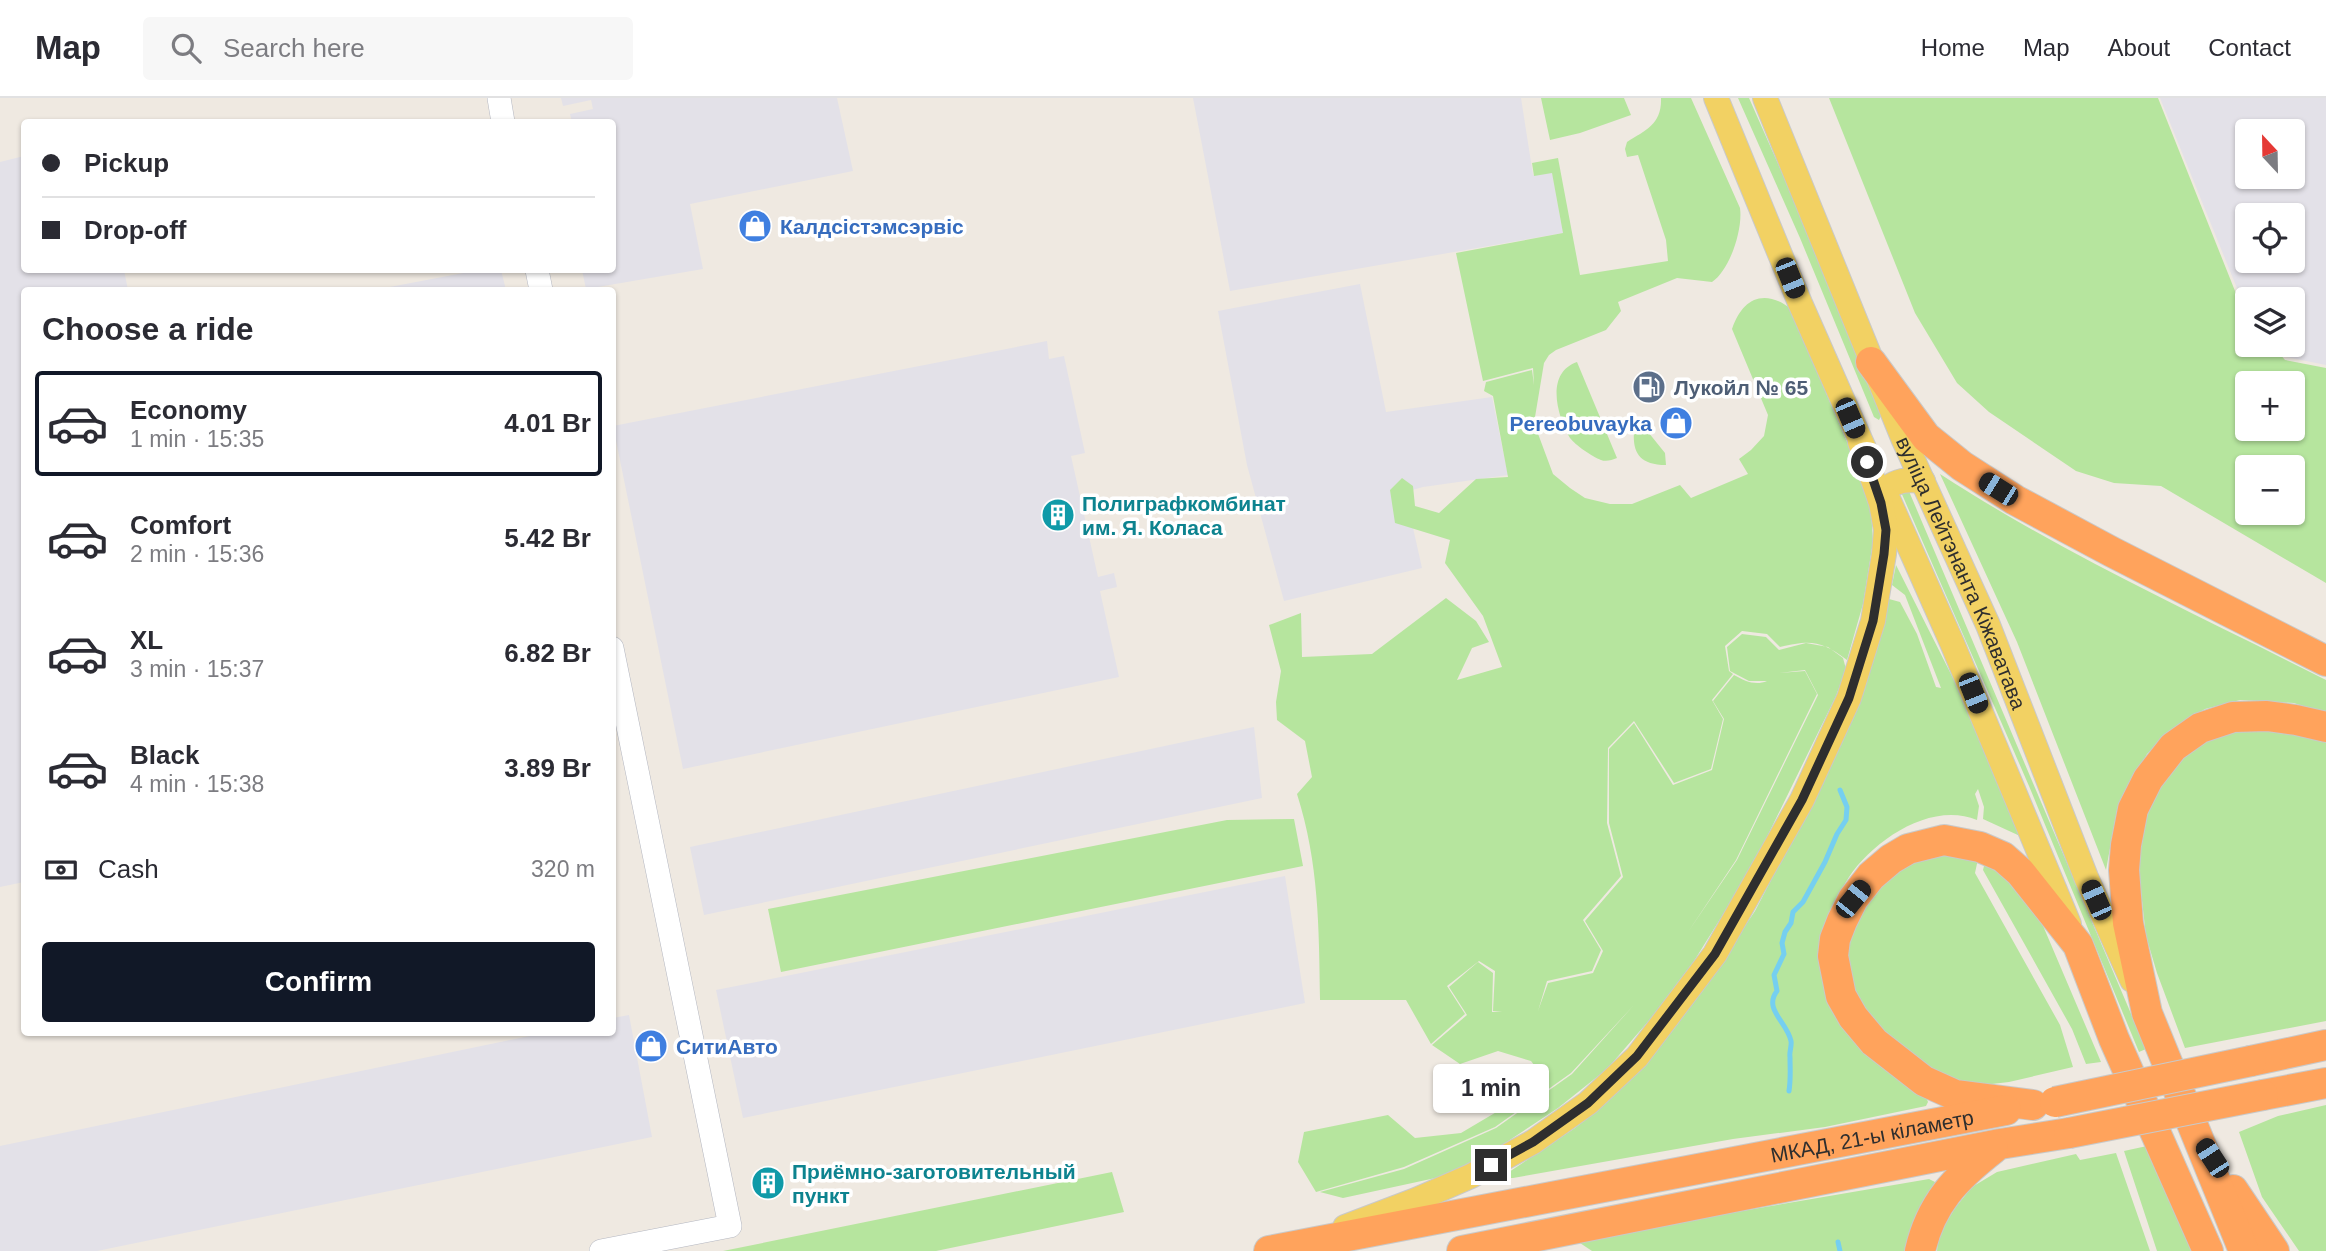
<!DOCTYPE html>
<html lang="en">
<head>
<meta charset="utf-8">
<style>
	:root { --surface:#fff; --page:#f7f7f7; --text:#2b2b33; --muted:#7c7c81; --line:#e1e1e2; --accent:#111827 }
	body { margin:0; font-family:Arial,sans-serif; background:var(--page); color:var(--text); height:100vh; display:flex; flex-direction:column; font-size:26px; white-space:nowrap }
	* { box-sizing:border-box; margin:0 }
	p { font-size:23px; color:var(--muted) }
	.icon { flex:none; width:38px; height:38px; fill:none; stroke:currentColor; stroke-width:2; stroke-linecap:round; stroke-linejoin:round }
	.map { position:relative; flex:1; overflow:hidden }
	.details { position:absolute; left:21px; top:189px; width:595px; height:749px; display:flex; flex-direction:column; background:var(--surface); border-radius:7px; box-shadow:0 2px 5px #0004 }
	.details>* { flex:none }
	.banner { position:absolute; left:21px; top:21px; width:595px; height:154px; border-radius:7px; box-shadow:0 2px 5px #0004; display:grid; align-content:center; height:154px; padding:0 21px; background:var(--surface) }
	.needle { width:46px; rotate:338deg }
	.tools { position:absolute; left:2235px; top:21px; display:grid; gap:14px }
	.tools a { display:grid; place-items:center; width:70px; height:70px; border-radius:7px; background:var(--surface); box-shadow:0 2px 5px #0004; font-size:35px }
	.end { position:absolute; width:32px; height:32px; margin:-16px; border:9px solid #2e2e2e; background:#fff; box-shadow:0 0 0 4px #fff }
	.from { border-radius:50% }
	.bubble { position:absolute; height:49px; border-radius:7px; background:var(--surface); box-shadow:0 2px 5px #0004; font-size:23px; font-weight:600; line-height:49px; text-align:center }
	.car { position:absolute; width:21px; height:42px; margin:-21px -10px; border-radius:9px; box-shadow:0 0 5px 2px #0007; background:linear-gradient(#222 24%,#8ab4d8 0 40%,#222 0 76%,#8ab4d8 0 86%,#222 0) }
	.banner b { display:flex; align-items:center; gap:24px; height:66px; font-size:26px }
	.banner b+b { border-top:2px solid var(--line) }
	.banner i { width:18px; height:18px; background:var(--text) }
	ul { padding:0; list-style:none }
	li { display:flex; align-items:center; gap:21px; height:105px; margin:0 14px 10px; padding:0 7px; border:4px solid transparent; border-radius:7px }
	li div { flex:1 }
	li b { display:block; font-size:26px }
	li em { font-style:normal; font-weight:600 }
	li.on { border-color:var(--accent) }
	li>.icon { width:63px; height:63px; stroke-width:1.5 }
	h2 { padding:0 21px; font-size:32px; line-height:84px }
	.pay { display:flex; align-items:center; gap:18px; height:77px; padding:0 21px; font-size:26px }
	.pay p { margin-inline-start:auto }
	.button { display:flex; gap:14px; margin-top:auto; padding:14px 21px }
	.button a { flex:1; height:80px; border-radius:7px; background:var(--accent); color:#fff; font-size:28px; font-weight:600; line-height:80px; text-align:center }
	header { display:flex; align-items:center; gap:42px; box-sizing:border-box; height:98px; padding:0 35px; background:var(--surface); border-bottom:2px solid var(--line) }
	header strong { font-size:33px }
	nav { display:flex; gap:38px; margin-inline-start:auto; font-size:24px }
	.search { width:490px; height:63px; background:var(--page); display:flex; align-items:center; gap:18px; box-sizing:border-box; padding:0 24px; border-radius:7px; color:var(--muted); font-size:26px }
	.map>svg:first-child { display:block }
	.industrial { fill:#e3e1e8; fill-rule:evenodd }
	.green { fill:#b6e59e; fill-rule:evenodd }
	.lines { fill:none; stroke-linecap:round; stroke-linejoin:round }
	.stream { stroke:#75cff0; stroke-width:5 }
	.secondary-casing { stroke:#b4b7c1; stroke-width:24 }
	.primary-casing { stroke:#c9c9c9; stroke-width:26 }
	.highway-casing { stroke:#c9c9c9; stroke-width:32 }
	.secondary { stroke:#fff; stroke-width:23 }
	.primary { stroke:#f2d163; stroke-width:24 }
	.highway { stroke:#ffa35c; stroke-width:30 }
	.highway-bridge-casing { stroke:#c9c9c9; stroke-width:32; stroke-linecap:butt }
	.highway-bridge { stroke:#ffa35c; stroke-width:30 }
	.route { stroke:#2e2e2e; stroke-width:9 }
	.labels { text-anchor:middle; dominant-baseline:central; stroke-width:7; stroke-linejoin:round; paint-order:stroke }
	.shop-label { font-size:21px; font-weight:bold; fill:#366cbe; stroke:#fff; text-anchor:start }
	.service-label { font-size:21px; font-weight:bold; fill:#4e5e75; stroke:#fff; text-anchor:start }
	.culture-label { font-size:21px; font-weight:bold; fill:#0d838f; stroke:#fff; text-anchor:start }
	.street-label { font-size:21px; fill:#2e2e2e; stroke:#fff }
</style>
</head>
<body>
<header>
<strong>Map</strong>
<div class="search"><svg class="icon" aria-label="search" viewBox="0 0 24 24"><circle cx="10" cy="10" r="6"/><path d="M15 15l6 6"/></svg>Search here</div>
<nav><a>Home</a><a>Map</a><a>About</a><a>Contact</a></nav>
</header>
<div class="map">
<svg width="2326" height="1153" viewBox="0 0 2326 1153">
	<rect width="100%" height="100%" fill="#efe9e1"/>
	<path class="industrial" d="M561,0H837L853,73L690,106L703,171L586,191L582,172H612V24H572L570,16L593,11L591,2L563,8Z
		M1193,0H1521L1533,77L1552,74L1563,135L1230,193Z
		M2160,0H2326V267L2286,259L2275,247H2292V201H2247V213L2245,210ZM2292,33V79H2247V33ZM2292,117V163H2247V117Z
		M24,58V172H124L128,192H24V784L0,789V64Z
		M479,172H501L506,192H374Z
		M1360,186L1386,314L1492,299L1508,377L1423,389L1405,394L1422,470L1284,503L1247,367L1218,213Z
		M1047,243L1049,261L1064,258L1085,355L1071,358L1098,479L1114,475L1117,489L1100,493L1119,579L683,671L613,328Z
		M1254,629L1262,700L704,817L690,749Z
		M1285,778L1305,905L743,1020L716,892Z
		M629,917L652,1039L97,1153H0V1048L544,935L612,934L613,920Z"/>
	<path class="green" d="M1541,0H1624L1631,17L1580,35L1550,42Z
		M1661,0H1691L1740,110C1743,131 1730,172 1712,184L1677,180L1618,204L1621,213L1606,232L1556,252L1549,257L1544,265L1534,325L1553,376L1570,390L1585,400L1610,406H1632L1680,387L1691,400L1748,376L1739,361L1751,352L1764,338L1768,317L1732,231C1742,201 1763,190 1790,210L1867,391L1871,412L1873,444L1863,506L1847,562C1821,542 1810,542 1780,549L1767,536L1742,533L1725,548L1729,573L1733,576L1712,602L1723,621L1711,671L1674,685L1634,623L1608,650L1607,725L1621,778L1583,822L1601,852L1592,873L1547,883L1538,913L1548,885L1593,875L1603,853L1585,823L1623,779L1609,725V651L1634,625L1673,687L1712,672L1724,621L1713,603L1734,577C1745,583 1755,588 1767,583H1749L1730,573L1727,549L1742,536L1766,539L1779,552L1806,545L1828,549L1843,560L1846,571L1836,598L1764,745L1732,802L1694,863L1652,919L1607,971L1558,1010L1481,1061L1440,1079L1343,1100L1320,1094L1404,1071L1496,1030L1572,976L1634,907L1571,975L1495,1029L1404,1069L1316,1094L1298,1064L1304,1034L1388,1017L1415,1040L1461,1035L1547,984L1531,963L1498,953L1460,966L1432,947L1467,917L1449,889L1478,864L1493,875L1492,914H1502L1493,913L1495,873L1479,863L1447,888L1465,916L1431,946L1406,902H1320C1319,830 1319,765 1297,696L1312,679L1305,643L1277,622L1276,604L1281,573L1269,527L1301,515L1302,559L1372,556L1446,500L1476,523L1489,544L1472,550L1457,582L1502,569L1483,518L1445,465L1450,442L1395,425L1390,392L1402,380L1413,388L1415,408L1439,415L1476,381L1508,379L1493,298L1484,293L1486,284L1532,272L1534,287L1533,270L1483,283L1456,155L1563,135L1552,75L1534,78L1532,65L1558,60L1580,177L1668,163L1666,142L1638,57L1627,59L1625,51L1627,44C1646,32 1662,26 1661,0ZM1805,572L1818,597L1737,762L1688,834L1736,762L1817,596L1805,573L1779,575Z
		M1738,0H1749L1809,136L1881,318L1879,322L1874,319L1800,140Z
		M1829,0H2158L2243,213L2247,218V247H2272L2285,262L2326,270V485L2161,388L2114,385L2076,373L1989,314L1957,285L1915,215ZM2247,285H2292V331H2247ZM2247,369H2292V415H2247Z
		M1577,264L1617,360C1612,362 1606,364 1601,362C1593,359 1575,347 1570,340C1557,318 1545,275 1577,264Z
		M1636,319L1665,355L1666,367C1632,367 1631,346 1636,319Z
		M1940,376C2063,456 2196,516 2326,582V616L2294,605L2240,602L2205,611L2172,631L2147,656L2117,712L2106,772L2017,544Z
		M1908,391L2146,951L2139,954L2029,688L1901,394Z
		M1896,467L1958,590L2020,738L1983,721L1984,709L1978,691L1975,696L1979,708L1977,722C1931,703 1874,742 1849,779C1834,801 1830,829 1824,855L1926,999L1928,1004L1926,1008L1825,1029L1733,1041L1513,1080H1507L1506,1076L1575,1030L1600,1010L1622,989L1677,927L1701,894L1755,813L1780,765L1883,530L1889,501L1900,504L1917,536L1936,589L1941,590L1905,497L1892,487Z
		M2238,628L2326,641V923L2185,950L2157,875L2146,838L2140,785V753L2145,720L2164,677L2208,637Z
		M1294,721L1303,768L781,874L768,811L1227,722Z
		M1947,754L1978,761L1975,775L2060,927L2073,969L2009,984L1983,987L1957,983L1911,960L1860,908L1846,876L1848,849L1862,810L1895,771Z
		M1985,764L2000,771L2038,816L2101,964L2086,966L2072,931L1983,772Z
		M2326,1007V1153H2299L2262,1099L2239,1034L2278,1018Z
		M2147,1048L2190,1149L2191,1153H2157L2124,1053Z
		M2116,1055L2150,1153H1937L1938,1142L1946,1125L1955,1110L1972,1089L1997,1074L2076,1056L2080,1062Z
		M1112,1074L1124,1114L936,1153H723Z
		M1929,1081L1935,1084L1933,1096L1912,1153H1592L1580,1145L1612,1135Z"/>
	<g class="lines">
		<path class="stream" d="M1789,993C1791,980 1790,972 1790,959C1789,954 1792,948 1791,943C1787,924 1763,911 1777,893L1774,877L1784,856L1782,845L1785,834L1791,825L1793,814L1803,804L1825,764L1837,736L1846,722L1847,709L1840,692
			M1838,1144L1840,1153"/>
		<defs>
			<path id="secondary" d="M499,0L503,24
				M537,172L541,192
				M601,1153L730,1128L612,550"/>
			<g id="primary">
				<path d="M1716,0L1800,205L1867,357"/>
				<path id="s1" d="M1765,0L1903,340L1988,527L2086,779L2132,882"/>
				<path d="M1884,392C1897,382 1907,381 1923,383"/>
				<path d="M1889,403L1952,545L2069,826"/>
				<path d="M1345,1129L1416,1102L1471,1078L1533,1044L1588,1005L1637,959L1715,856L1802,702L1849,600L1873,523L1884,456L1886,432L1881,405L1860,344"/>
			</g>
			<g id="highway">
				<path d="M1871,264L1926,339L1962,368L2015,402L2112,454L2326,563"/>
				<path d="M2251,963L2326,947"/>
				<path d="M2263,997L2326,985"/>
				<path d="M2033,1007L1955,997L1924,983L1874,944L1853,919L1841,898L1833,858L1835,841L1842,823L1853,801L1871,778L1891,761L1908,751L1944,742L1980,749L2003,759L2020,774L2078,847L2114,941L2208,1153"/>
				<path d="M2233,1092L2274,1153"/>
				<path id="s2" d="M1269,1153L2006,1012"/>
				<path d="M1462,1153L2000,1046L2069,1035"/>
				<path d="M1920,1153C1931,1105 1956,1080 1993,1051"/>
				<path d="M2244,1153L2147,915L2128,825L2124,772L2126,747L2133,711L2148,681L2173,649L2200,630L2233,619L2267,618L2296,622L2326,629"/>
			</g>
		</defs>
		<use href="#secondary" class="secondary-casing"/>
		<use href="#primary" class="primary-casing"/>
		<use href="#highway" class="highway-casing"/>
		<use href="#secondary" class="secondary"/>
		<use href="#primary" class="primary"/>
		<use href="#highway" class="highway"/>
		<defs>
			<path id="highway-bridge" d="M2055,1004L2251,963
				M2069,1035L2263,997"/>
		</defs>
		<use href="#highway-bridge" class="highway-bridge-casing"/>
		<use href="#highway-bridge" class="highway-bridge"/>
	</g>
	<g class="lines">
		<path class="route" d="M1491,1067L1533,1044L1588,1005L1637,958L1715,856L1802,702L1849,600L1873,523L1884,456L1886,432L1881,405L1867,364"/>
	</g>
	<defs>
		<symbol id="shop-disc" viewBox="-11 -11 22 22"><circle r="9.5" fill="#3f7fe0" stroke="#fff"/><path d="M-5-2.5h2.3a2.7 3.5 0 0 1 5.4 0H5L5.5 6h-11ZM-1.5-2.5h3a1.5 2.3 0 0 0-3 0Z" fill="#fff"/></symbol>
		<symbol id="fuel-disc" viewBox="-11 -11 22 22"><circle r="9.5" fill="#5c6f8a" stroke="#fff"/><path d="M-5.5-6h7V0h2V4h1.3V-2.5L3-4.5l.8-.8L6-3V5H2.5V1h-1V6h-7ZM-4.2-4.7v3.2H.2V-4.7Z" fill="#fff"/></symbol>
		<symbol id="building-disc" viewBox="-11 -11 22 22"><circle r="9.5" fill="#0f9aa8" stroke="#fff"/><path d="M-4-6H4V6H1V3H-1V6H-4ZM-2.5-4.3h1.7v1.8h-1.7ZM.8-4.3h1.7v1.8H.8ZM-2.5-1h1.7V.8h-1.7ZM.8-1h1.7V.8H.8Z" fill="#fff"/></symbol>
	</defs>
	<g fill-rule="evenodd">
		<use href="#shop-disc" x="736" y="109" width="38" height="38"/>
		<use href="#fuel-disc" x="1630" y="270" width="38" height="38"/>
		<use href="#shop-disc" x="1657" y="306" width="38" height="38"/>
		<use href="#building-disc" x="1039" y="398" width="38" height="38"/>
		<use href="#shop-disc" x="632" y="929" width="38" height="38"/>
		<use href="#building-disc" x="749" y="1066" width="38" height="38"/>
	</g>
	<g class="labels">
		<g class="shop-label">
			<text x="780" y="128">Калдсістэмсэрвіс</text>
			<text x="1652" y="325" text-anchor="end">Pereobuvayka</text>
			<text x="676" y="948">СитиАвто</text>
		</g>
		<g class="service-label">
			<text x="1674" y="289">Лукойл № 65</text>
		</g>
		<g class="culture-label">
			<text x="1082" y="405">Полиграфкомбинат<tspan x="1082" dy="24">им. Я. Коласа</tspan></text>
			<text x="792" y="1073">Приёмно-заготовительный<tspan x="792" dy="24">пункт</tspan></text>
		</g>
		<g class="street-label">
			<text stroke="none"><textPath href="#s1" startOffset="514">вуліца Лейтэнанта Кіжаватава</textPath></text>
			<text stroke="none"><textPath href="#s2" startOffset="614">МКАД, 21-ы кіламетр</textPath></text>
		</g>
	</g>
</svg>
<div class="tools">
<a><svg class="needle" viewBox="-14 -14 28 28"><path d="M0-13l5 13h-10z" fill="#e53935"/><path d="M0 13l5-13h-10z" fill="#7c7c81"/></svg></a>
<a><svg class="icon" aria-label="locate" viewBox="0 0 24 24"><circle cx="12" cy="12" r="6"/><path d="M12 2v4M12 18v4M2 12h4M18 12h4"/></svg></a>
<a><svg class="icon" aria-label="layers" viewBox="0 0 24 24"><path d="M12 4l9 5-9 5-9-5zM3 14l9 5 9-5"/></svg></a>
<a>+</a>
<a>−</a>
</div>
<i class="end from" style="left:1867px;top:364px"></i>
<i class="end" style="left:1491px;top:1067px"></i>
<div class="bubble" style="left:1433px;top:966px;width:116px">1 min</div>
<i class="car" style="left:1790px;top:180px;rotate:158deg"></i>
<i class="car" style="left:1850px;top:320px;rotate:157deg"></i>
<i class="car" style="left:1998px;top:391px;rotate:302deg"></i>
<i class="car" style="left:1973px;top:595px;rotate:158deg"></i>
<i class="car" style="left:1853px;top:801px;rotate:39deg"></i>
<i class="car" style="left:2096px;top:802px;rotate:336deg"></i>
<i class="car" style="left:2212px;top:1060px;rotate:327deg"></i>
<div class="banner">
<b><i class="from"></i>Pickup</b>
<b><i></i>Drop-off</b>
</div>
<section class="details">
<h2>Choose a ride</h2>
<ul>
<li class="on"><svg class="icon" aria-label="car" viewBox="0 0 24 24"><path d="M5 17H2v-5l4-1 3-4h7l3 4 3 1v5h-3M9 17h6M6 11h13"/><circle cx="7" cy="17" r="2"/><circle cx="17" cy="17" r="2"/></svg><div><b>Economy</b><p>1 min · 15:35</p></div><em>4.01 Br</em></li>
<li><svg class="icon" aria-label="car" viewBox="0 0 24 24"><path d="M5 17H2v-5l4-1 3-4h7l3 4 3 1v5h-3M9 17h6M6 11h13"/><circle cx="7" cy="17" r="2"/><circle cx="17" cy="17" r="2"/></svg><div><b>Comfort</b><p>2 min · 15:36</p></div><em>5.42 Br</em></li>
<li><svg class="icon" aria-label="car" viewBox="0 0 24 24"><path d="M5 17H2v-5l4-1 3-4h7l3 4 3 1v5h-3M9 17h6M6 11h13"/><circle cx="7" cy="17" r="2"/><circle cx="17" cy="17" r="2"/></svg><div><b>XL</b><p>3 min · 15:37</p></div><em>6.82 Br</em></li>
<li><svg class="icon" aria-label="car" viewBox="0 0 24 24"><path d="M5 17H2v-5l4-1 3-4h7l3 4 3 1v5h-3M9 17h6M6 11h13"/><circle cx="7" cy="17" r="2"/><circle cx="17" cy="17" r="2"/></svg><div><b>Black</b><p>4 min · 15:38</p></div><em>3.89 Br</em></li>
</ul>
<div class="pay"><svg class="icon" aria-label="cash" viewBox="0 0 24 24"><path d="M3 7h18v10H3z"/><circle cx="12" cy="12" r="2"/></svg>Cash<p>320 m</p></div>
<div class="button"><a>Confirm</a></div>
</section>
</div>
</body>
</html>
